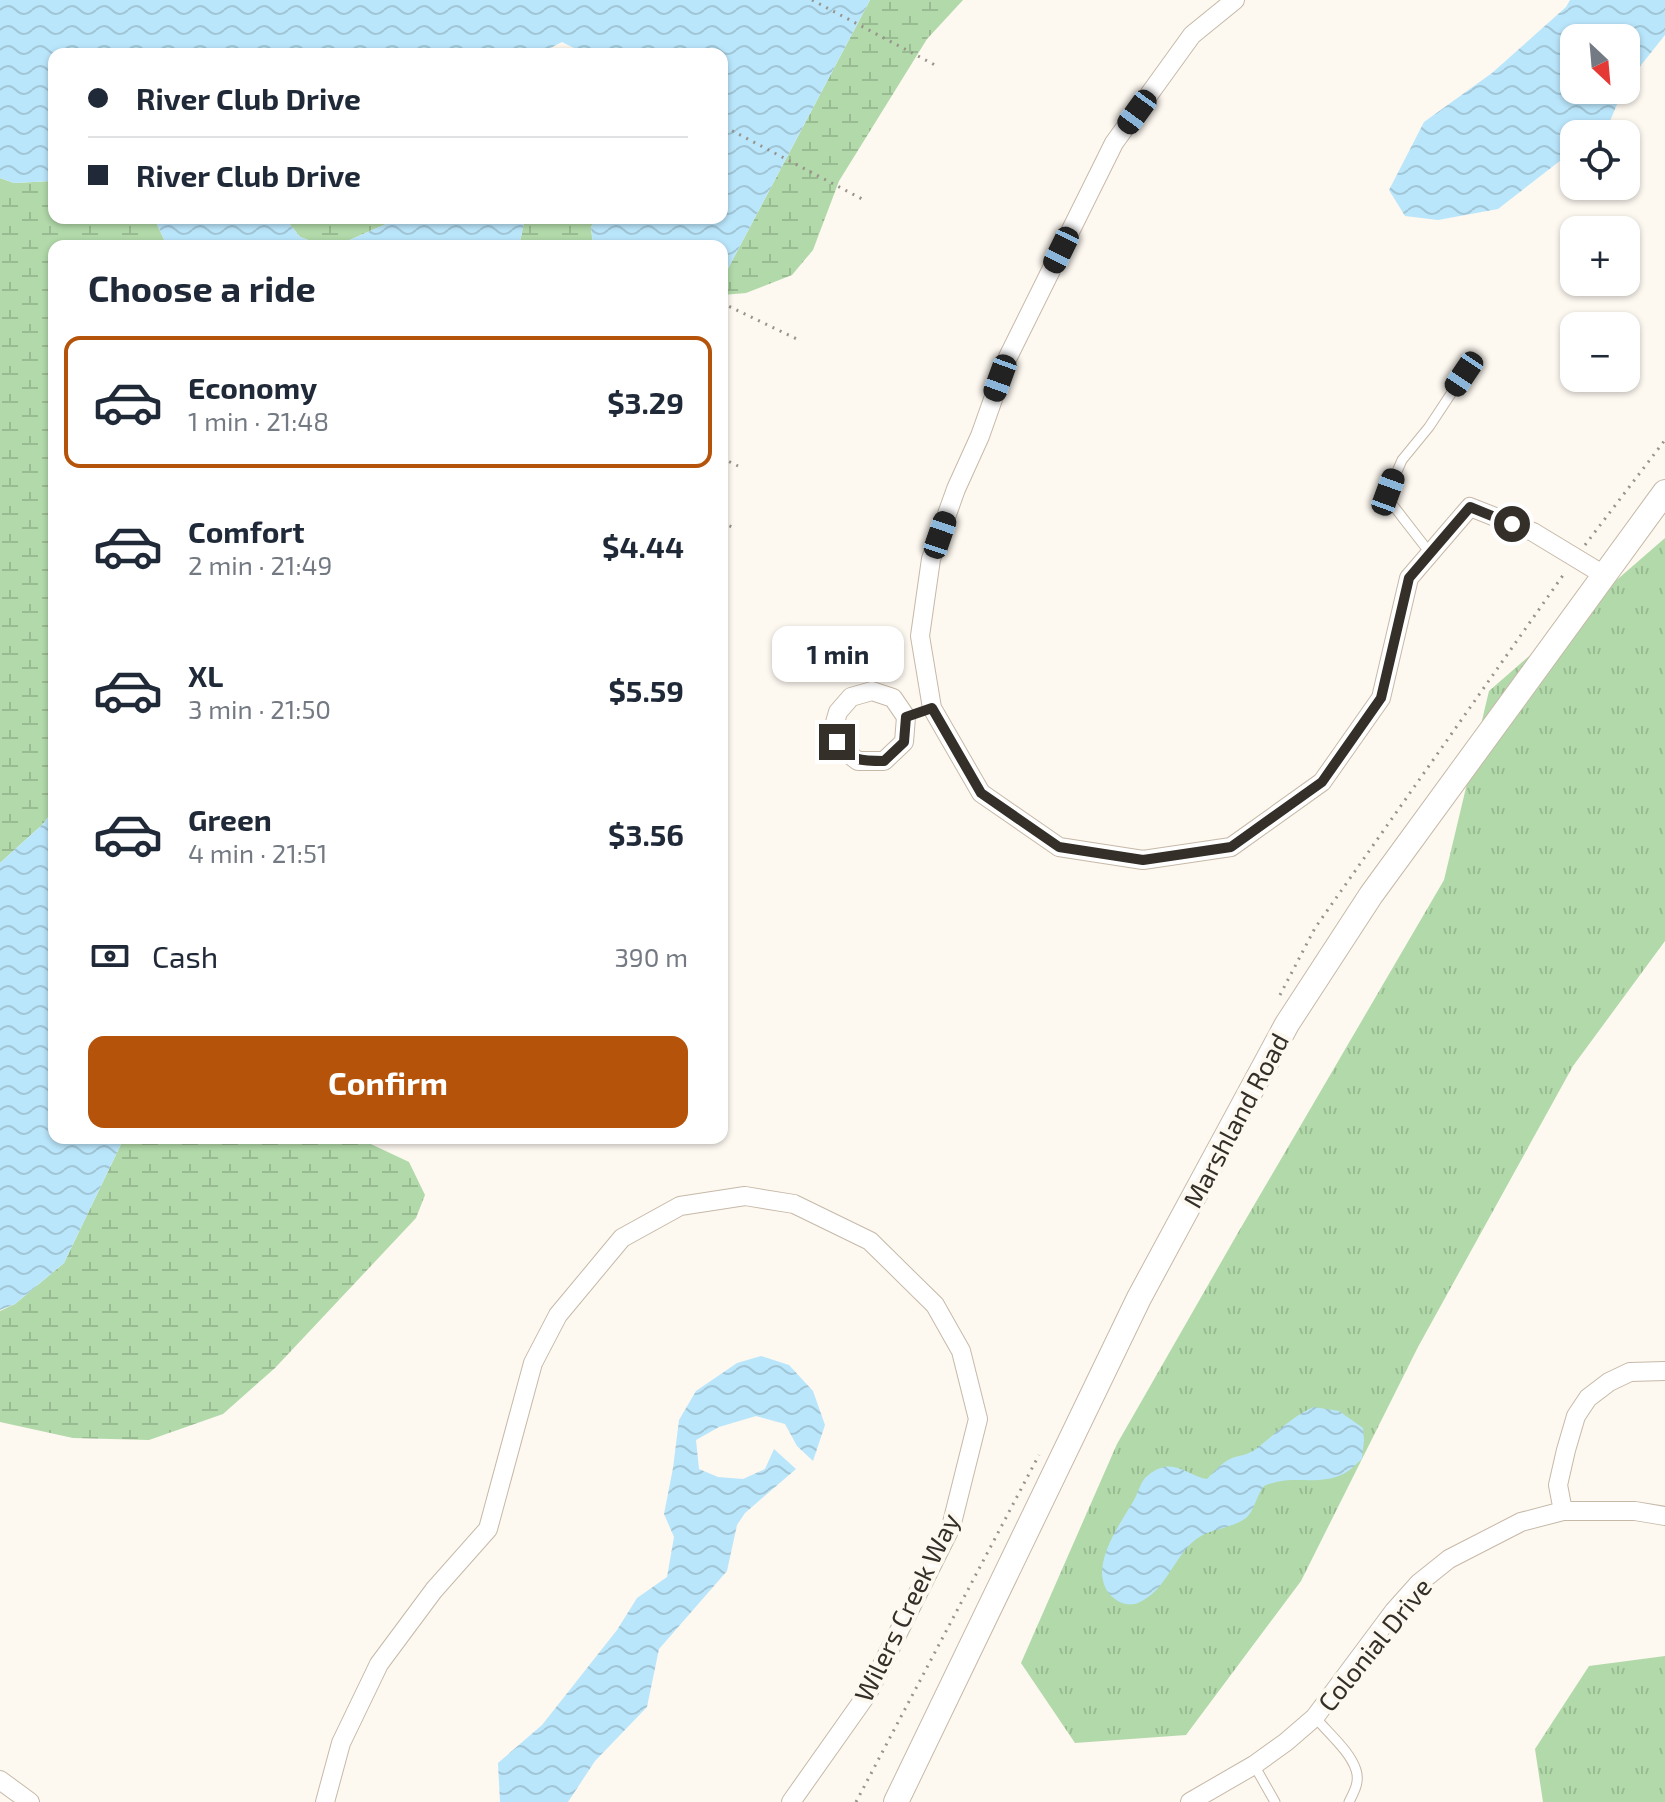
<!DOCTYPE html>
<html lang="en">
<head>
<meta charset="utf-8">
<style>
	:root { --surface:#fff; --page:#f2f2f3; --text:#1f2937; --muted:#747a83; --line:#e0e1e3; --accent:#b45309 }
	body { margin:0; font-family:"Exo 2",sans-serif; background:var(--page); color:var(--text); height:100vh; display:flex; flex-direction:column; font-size:30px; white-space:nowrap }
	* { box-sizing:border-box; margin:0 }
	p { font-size:26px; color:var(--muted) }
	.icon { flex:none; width:44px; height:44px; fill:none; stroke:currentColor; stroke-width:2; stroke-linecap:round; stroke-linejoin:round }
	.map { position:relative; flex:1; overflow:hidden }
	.side { position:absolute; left:48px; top:240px; width:680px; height:904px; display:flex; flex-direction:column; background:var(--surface); border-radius:16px; box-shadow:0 2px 6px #0004 }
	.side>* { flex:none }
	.banner { position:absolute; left:48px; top:48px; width:680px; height:176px; border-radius:16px; box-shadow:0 2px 6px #0004; display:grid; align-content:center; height:176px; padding:0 40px; background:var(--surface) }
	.needle { width:52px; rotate:154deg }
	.controls { position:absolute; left:1560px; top:24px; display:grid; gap:16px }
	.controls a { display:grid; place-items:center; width:80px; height:80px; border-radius:16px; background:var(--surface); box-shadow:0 2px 6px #0004; font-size:40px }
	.end { position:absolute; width:36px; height:36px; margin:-18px; border:10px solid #342f28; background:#fff; box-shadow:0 0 0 4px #fff }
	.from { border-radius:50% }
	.bubble { position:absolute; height:56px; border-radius:16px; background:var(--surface); box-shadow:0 2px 6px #0004; font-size:26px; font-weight:700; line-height:56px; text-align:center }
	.car { position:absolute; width:24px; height:48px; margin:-24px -12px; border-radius:10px; box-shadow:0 0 6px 2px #0007; background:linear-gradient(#222 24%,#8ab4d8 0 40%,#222 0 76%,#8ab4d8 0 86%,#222 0) }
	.banner b { display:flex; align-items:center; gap:28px; height:76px; font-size:30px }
	.banner b+b { border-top:2px solid var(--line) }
	.banner i { width:20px; height:20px; background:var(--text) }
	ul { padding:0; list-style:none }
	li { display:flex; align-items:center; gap:24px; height:132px; margin:0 16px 12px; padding:0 24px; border:4px solid transparent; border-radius:16px }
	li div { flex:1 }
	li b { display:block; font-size:30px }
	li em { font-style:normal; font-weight:700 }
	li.current { border-color:var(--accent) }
	li>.icon { width:72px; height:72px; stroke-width:1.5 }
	h2 { padding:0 40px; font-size:36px; line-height:96px }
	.pay { display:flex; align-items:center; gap:20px; height:88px; padding:0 40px; font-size:30px }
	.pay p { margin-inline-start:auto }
	.button { display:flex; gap:16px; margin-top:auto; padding:16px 40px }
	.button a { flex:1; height:92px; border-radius:16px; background:var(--accent); color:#fff; font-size:32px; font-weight:700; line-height:92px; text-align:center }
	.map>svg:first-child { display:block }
	.grass { fill:url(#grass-tufts) }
	.wetland { fill:url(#wetland-marsh) }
	.water { fill:url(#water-waves) }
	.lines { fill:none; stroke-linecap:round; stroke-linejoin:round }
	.service-casing { stroke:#c6b9a8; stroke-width:11 }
	.minor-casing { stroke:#c6b9a8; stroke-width:20 }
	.tertiary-casing { stroke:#c6b9a8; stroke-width:26 }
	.path { stroke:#98938c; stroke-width:3; stroke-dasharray:2 6; stroke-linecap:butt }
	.service { stroke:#fff; stroke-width:9 }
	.minor { stroke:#fff; stroke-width:18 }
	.tertiary { stroke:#fff; stroke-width:24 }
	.route { stroke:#342f28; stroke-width:10 }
	.labels { text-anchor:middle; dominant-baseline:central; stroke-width:8; stroke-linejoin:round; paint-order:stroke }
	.street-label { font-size:26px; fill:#342f28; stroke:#fdf8f0 }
</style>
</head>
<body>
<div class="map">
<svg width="1665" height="1802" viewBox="0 0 1665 1802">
	<defs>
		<pattern id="grass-tufts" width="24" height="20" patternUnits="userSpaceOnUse" patternTransform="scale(2)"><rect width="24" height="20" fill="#b1d9a9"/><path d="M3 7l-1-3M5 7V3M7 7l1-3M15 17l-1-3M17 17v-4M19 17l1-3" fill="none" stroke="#99bb91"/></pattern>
		<pattern id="wetland-marsh" width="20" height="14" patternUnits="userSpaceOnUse" patternTransform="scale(2)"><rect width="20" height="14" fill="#b1d9a9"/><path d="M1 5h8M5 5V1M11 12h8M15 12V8" fill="none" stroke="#99bb91"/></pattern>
		<pattern id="water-waves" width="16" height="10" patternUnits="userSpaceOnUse" patternTransform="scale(2)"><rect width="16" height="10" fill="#bae6fb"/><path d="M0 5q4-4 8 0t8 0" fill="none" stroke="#a0c6d7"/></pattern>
	</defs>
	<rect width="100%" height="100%" fill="#fdf8f0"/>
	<path class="grass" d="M1665,538V941L1573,1066L1418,1347L1301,1581L1186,1735L1075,1743L1021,1663L1117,1444L1239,1231L1444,880L1489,691Z
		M1665,1656V1802H1543L1535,1749L1589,1666Z"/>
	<path class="wetland" d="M870,0H963L927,39L839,181L813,250L792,275L746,293L722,295V280Z
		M0,178L14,183L52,181L54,183V218H154L167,246H54V809L43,824L0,863Z
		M285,218H391L386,224L345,242L319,244L300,237Z
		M525,218H597L591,227L593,246H519Z
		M124,1138H358L409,1162L425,1195L416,1218L275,1368L223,1414L149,1440L73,1438L0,1422V1311L15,1304L64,1263Z"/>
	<path class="water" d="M0,0H870L722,280V246H593L591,227L597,218H722V54H586L562,42L539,54H54V183L52,181L14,183L0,178Z
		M1570,0H1665V35L1626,84V38H1574V90H1623L1605,133L1574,134V150L1498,209L1438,220L1405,216L1389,190L1424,122L1492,73L1566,7Z
		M154,218H285L300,237L319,244L345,242L386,224L391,218H525L519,246H167Z
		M54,809V1138H124L64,1263L15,1304L0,1310V863L43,824Z
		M761,1356L789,1365L813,1391L825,1425L813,1461L797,1446L785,1424L756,1416L719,1427L696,1440L699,1469L718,1477L743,1479L765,1469L774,1449L796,1469L745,1513L737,1525L727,1571L659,1649L647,1707L595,1761L568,1802H500L498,1763L542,1725L617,1630L637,1598L667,1577L674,1537L664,1514L673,1468L679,1420L696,1391L737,1363Z
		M1314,1407L1339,1411L1363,1428L1364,1440L1362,1459C1355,1465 1349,1472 1341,1475C1316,1486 1291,1474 1264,1486C1256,1496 1255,1510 1246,1518C1231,1529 1210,1528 1195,1540C1173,1558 1166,1591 1138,1603C1130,1606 1121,1604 1115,1599C1106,1593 1102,1582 1102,1572C1103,1546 1122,1521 1134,1500C1138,1493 1140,1484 1145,1478C1149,1474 1156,1469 1161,1468C1178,1462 1191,1477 1207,1479C1215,1471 1221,1463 1232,1458C1240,1455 1248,1455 1256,1449C1274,1435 1292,1416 1314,1407Z"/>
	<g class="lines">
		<defs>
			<path id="service" d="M1430,553L1392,504L1388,492L1402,460L1429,427L1464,374
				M1315,1717C1328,1733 1350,1751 1356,1770C1360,1782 1354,1792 1349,1802
				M1254,1765L1275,1802"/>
			<path id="minor" d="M1235,0L1192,35L1114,143L1008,357L980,436L956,489L931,559L920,636L932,708L981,793L1059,847L1143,860L1231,847L1322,782L1381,698L1409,578L1470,507L1533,532L1604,575
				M872,691L893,698L906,717L904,742L884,761H858L838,746L834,726L838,712L851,697Z
				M1563,1511L1558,1485L1566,1450L1576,1416L1588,1398L1609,1382L1630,1372L1665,1371
				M0,1780L30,1802
				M325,1802L341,1743L379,1664L434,1590L488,1529L533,1363L558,1315L622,1238L680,1206L745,1196L794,1204L870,1241L935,1305L961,1351L978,1419L951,1527L868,1693L791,1802
				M1190,1802L1254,1765L1286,1742L1315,1717L1394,1611L1419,1583L1449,1559L1521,1522L1563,1511H1635L1665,1516"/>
			<path id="tertiary" d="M896,1802L1139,1298L1287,1024L1371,895L1665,492"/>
		</defs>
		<use href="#service" class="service-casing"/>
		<use href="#minor" class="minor-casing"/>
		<use href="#tertiary" class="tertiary-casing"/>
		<path class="path" d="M812,0L935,65
			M725,127L864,200
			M722,303L801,341
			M722,458L738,466
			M722,523L732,527
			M1585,545L1665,440
			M1280,995L1315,928L1566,571
			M856,1802L1039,1455"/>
		<use href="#service" class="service"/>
		<use href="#minor" class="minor"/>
		<use href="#tertiary" class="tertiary"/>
	</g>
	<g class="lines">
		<path class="route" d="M837,742C847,761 864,761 884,761L904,742L906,717L932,708L981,793L1059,847L1143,860L1231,847L1322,782L1381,698L1409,578L1470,507L1512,524"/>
	</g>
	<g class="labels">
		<g class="street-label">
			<text transform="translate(1235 1120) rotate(-62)">Marshland Road</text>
			<text transform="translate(906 1607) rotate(-64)">Wilers Creek Way</text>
			<text transform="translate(1374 1644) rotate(-51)">Colonial Drive</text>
		</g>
	</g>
</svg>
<div class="controls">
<a><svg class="needle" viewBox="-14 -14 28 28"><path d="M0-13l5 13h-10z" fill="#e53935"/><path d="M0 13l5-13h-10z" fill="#747a83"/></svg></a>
<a><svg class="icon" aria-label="locate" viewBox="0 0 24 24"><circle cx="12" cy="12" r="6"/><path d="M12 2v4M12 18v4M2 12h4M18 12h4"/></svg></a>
<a>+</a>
<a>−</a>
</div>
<i class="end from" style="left:1512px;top:524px"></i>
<i class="end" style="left:837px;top:742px"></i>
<div class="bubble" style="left:772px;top:626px;width:132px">1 min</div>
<i class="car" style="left:1137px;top:112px;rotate:216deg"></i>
<i class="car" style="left:1061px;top:250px;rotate:206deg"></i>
<i class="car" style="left:1464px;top:374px;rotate:214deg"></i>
<i class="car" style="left:1000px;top:378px;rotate:200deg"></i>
<i class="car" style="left:1388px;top:492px;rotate:20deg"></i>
<i class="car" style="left:940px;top:535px;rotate:19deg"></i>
<div class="banner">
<b><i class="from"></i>River Club Drive</b>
<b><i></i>River Club Drive</b>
</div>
<section class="side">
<h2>Choose a ride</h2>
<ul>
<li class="current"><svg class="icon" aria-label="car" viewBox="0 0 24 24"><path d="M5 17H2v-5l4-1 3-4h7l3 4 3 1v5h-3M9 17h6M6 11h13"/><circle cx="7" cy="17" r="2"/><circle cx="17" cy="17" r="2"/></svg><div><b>Economy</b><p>1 min · 21:48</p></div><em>$3.29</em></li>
<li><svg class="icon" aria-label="car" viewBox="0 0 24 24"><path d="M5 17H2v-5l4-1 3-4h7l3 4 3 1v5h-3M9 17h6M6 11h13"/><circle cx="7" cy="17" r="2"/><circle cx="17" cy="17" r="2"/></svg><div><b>Comfort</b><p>2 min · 21:49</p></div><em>$4.44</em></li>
<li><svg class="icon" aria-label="car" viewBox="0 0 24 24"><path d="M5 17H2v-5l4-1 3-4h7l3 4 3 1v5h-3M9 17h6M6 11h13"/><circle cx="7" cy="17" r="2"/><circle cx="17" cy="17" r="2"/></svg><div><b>XL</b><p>3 min · 21:50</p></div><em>$5.59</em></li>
<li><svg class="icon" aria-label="car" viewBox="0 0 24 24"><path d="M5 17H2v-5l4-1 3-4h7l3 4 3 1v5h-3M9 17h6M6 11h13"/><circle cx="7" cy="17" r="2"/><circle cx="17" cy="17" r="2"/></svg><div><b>Green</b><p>4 min · 21:51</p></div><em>$3.56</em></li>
</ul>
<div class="pay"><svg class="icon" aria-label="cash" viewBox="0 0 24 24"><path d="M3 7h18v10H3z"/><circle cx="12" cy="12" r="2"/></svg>Cash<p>390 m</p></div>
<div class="button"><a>Confirm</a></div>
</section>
</div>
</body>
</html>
